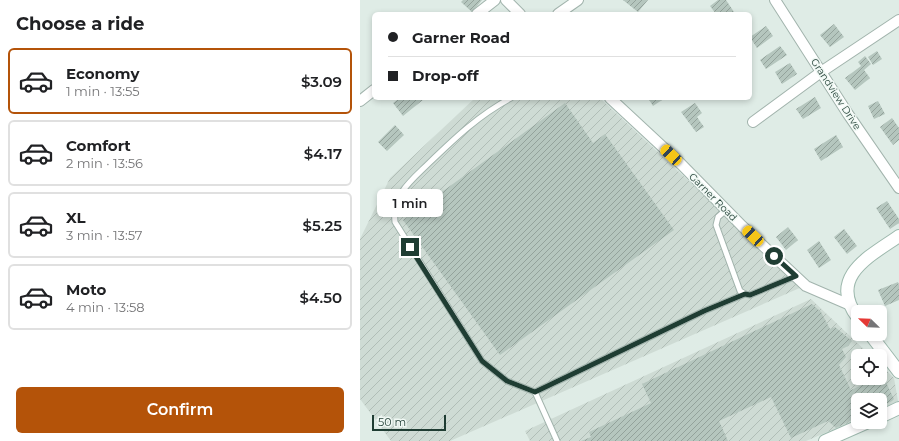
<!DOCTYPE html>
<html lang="en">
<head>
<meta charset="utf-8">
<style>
	:root { --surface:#fff; --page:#f6f6f6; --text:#202124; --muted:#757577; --line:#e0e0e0; --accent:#b45309 }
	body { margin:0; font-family:Montserrat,sans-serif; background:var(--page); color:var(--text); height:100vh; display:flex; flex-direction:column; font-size:15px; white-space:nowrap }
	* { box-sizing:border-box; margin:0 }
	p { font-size:13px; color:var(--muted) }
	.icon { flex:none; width:22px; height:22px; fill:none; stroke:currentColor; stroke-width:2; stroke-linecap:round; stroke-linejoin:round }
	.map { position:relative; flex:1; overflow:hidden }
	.sheet { display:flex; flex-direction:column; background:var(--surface); width:360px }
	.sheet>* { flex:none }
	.guide { position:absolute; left:12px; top:12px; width:380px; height:88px; border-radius:6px; box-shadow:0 2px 6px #0003; display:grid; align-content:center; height:88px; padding:0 16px; background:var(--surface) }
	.needle { width:26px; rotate:293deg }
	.buttons { position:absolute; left:491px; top:305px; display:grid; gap:8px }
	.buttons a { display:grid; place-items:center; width:36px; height:36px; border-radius:6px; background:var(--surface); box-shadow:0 2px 6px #0003; font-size:20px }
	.scale { position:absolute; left:12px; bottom:10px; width:74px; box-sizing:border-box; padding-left:4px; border:2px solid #1f3d33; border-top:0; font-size:11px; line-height:14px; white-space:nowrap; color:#1f3d33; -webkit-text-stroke:3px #f0f8f4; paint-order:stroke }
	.end { position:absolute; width:18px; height:18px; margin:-9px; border:5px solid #1f3d33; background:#fff; box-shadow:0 0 0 2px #fff }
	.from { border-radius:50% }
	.bubble { position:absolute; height:28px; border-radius:6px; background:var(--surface); box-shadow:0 2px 6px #0003; font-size:13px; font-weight:600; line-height:28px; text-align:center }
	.car { position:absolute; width:12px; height:24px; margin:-12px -6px; border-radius:5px; box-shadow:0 0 3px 1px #0007; background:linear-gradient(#f5c518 24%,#345 0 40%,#f5c518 0 76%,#345 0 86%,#f5c518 0) }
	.guide b { display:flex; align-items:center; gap:14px; height:38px; font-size:15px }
	.guide b+b { border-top:1px solid var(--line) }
	.guide i { width:10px; height:10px; background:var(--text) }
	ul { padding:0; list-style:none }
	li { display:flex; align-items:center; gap:12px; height:66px; margin:0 8px 6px; padding:0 8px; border:2px solid var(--line); border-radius:6px }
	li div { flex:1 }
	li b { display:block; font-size:15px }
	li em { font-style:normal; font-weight:600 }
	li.active { border-color:var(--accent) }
	li>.icon { width:36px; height:36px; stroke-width:1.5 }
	h2 { padding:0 16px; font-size:18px; line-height:48px }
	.action { display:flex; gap:8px; margin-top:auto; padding:8px 16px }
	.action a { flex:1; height:46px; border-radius:6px; background:var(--accent); color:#fff; font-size:16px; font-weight:600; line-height:46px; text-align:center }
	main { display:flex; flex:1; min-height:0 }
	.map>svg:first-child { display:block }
	.industrial { fill:url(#industrial-furrows) }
	.building { fill:url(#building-hatch) }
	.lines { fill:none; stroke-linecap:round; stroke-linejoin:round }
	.lane-casing { stroke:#a2b4ad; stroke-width:7 }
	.street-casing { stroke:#a2b4ad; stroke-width:12 }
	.secondary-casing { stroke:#9db8ad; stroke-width:14 }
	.lane { stroke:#fff; stroke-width:5 }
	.street { stroke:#fff; stroke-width:10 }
	.secondary { stroke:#fff; stroke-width:12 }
	.route { stroke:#1f3d33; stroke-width:5 }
	.labels { text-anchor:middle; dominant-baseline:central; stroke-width:3; stroke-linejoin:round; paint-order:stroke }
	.street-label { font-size:10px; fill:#1f3d33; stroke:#f0f8f4 }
</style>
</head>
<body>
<main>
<section class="sheet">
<h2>Choose a ride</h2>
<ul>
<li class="active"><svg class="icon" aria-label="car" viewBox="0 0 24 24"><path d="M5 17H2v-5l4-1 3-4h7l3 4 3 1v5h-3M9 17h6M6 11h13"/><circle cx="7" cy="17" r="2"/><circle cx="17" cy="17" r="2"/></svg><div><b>Economy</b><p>1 min · 13:55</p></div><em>$3.09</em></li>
<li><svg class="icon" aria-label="car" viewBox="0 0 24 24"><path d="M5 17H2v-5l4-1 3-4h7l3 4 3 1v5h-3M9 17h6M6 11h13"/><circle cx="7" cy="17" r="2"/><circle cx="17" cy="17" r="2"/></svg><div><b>Comfort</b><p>2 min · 13:56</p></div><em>$4.17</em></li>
<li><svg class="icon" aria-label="car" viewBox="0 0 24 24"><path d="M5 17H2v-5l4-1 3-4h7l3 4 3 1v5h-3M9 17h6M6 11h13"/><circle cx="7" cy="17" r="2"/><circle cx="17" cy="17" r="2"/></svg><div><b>XL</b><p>3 min · 13:57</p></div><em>$5.25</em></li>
<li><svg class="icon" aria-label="car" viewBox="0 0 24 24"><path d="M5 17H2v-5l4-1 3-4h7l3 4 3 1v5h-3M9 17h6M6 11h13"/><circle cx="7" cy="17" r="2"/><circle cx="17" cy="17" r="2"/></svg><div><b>Moto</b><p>4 min · 13:58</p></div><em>$4.50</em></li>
</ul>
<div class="action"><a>Confirm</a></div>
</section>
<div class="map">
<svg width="539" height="441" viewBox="0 0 539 441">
	<defs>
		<pattern id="industrial-furrows" width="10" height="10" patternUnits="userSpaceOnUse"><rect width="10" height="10" fill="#cedbd4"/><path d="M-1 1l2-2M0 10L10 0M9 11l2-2" fill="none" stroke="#b0bdb6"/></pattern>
		<pattern id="building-hatch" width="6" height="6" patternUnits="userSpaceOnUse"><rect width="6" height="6" fill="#b5c6be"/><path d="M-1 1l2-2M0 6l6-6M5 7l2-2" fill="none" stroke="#93a29b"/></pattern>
	</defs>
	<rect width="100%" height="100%" fill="#dfece6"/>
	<path class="industrial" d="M115,98H240L442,287L90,441H31L0,399V239L30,178Z
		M451,299L511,356H498V378H520V364L534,378L538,401L520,409V400H498V419L446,441H170L165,431Z"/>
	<path class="building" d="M103,0H122L112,12L101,2Z
		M263,0H288L278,12Z
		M358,0H366L374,12L370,14H356L350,6Z
		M474,24L484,37L470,47L460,35Z
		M406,26L413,36L397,48L390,37Z
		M420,46L427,55L406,69L400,60Z
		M517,51L522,59L513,65L508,57Z
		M505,56L511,64L504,70L510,78L495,90L485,78L501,66L498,62Z
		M430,63L437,74L422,84L415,72Z
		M455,97L461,108L443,119L436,109Z
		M40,98H63L64,99L43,116L33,103Z
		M288,98H305L293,106Z
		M518,101L525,114L514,119L508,106Z
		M205,103L233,143L245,134L314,230L140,355L43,220Z
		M335,103L342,113L337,117L344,127L336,132L321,112Z
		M532,118L539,128V140L533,145L520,127Z
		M35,125L44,135L27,151L18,142Z
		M476,135L483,147L461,161L454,149Z
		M527,201L539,219V223L530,229L516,208Z
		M428,227L438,240L426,250L416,237Z
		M484,229L497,246L487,254L474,237Z
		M459,241L471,260L459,268L447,250Z
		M538,282L539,285V300L525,306L518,290Z
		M452,304L461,312L470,329L475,327L492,341L488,346L482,349L486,357L479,365L491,390L522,376L524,378L534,399L532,401L520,407V400H498V417L476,428L468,421L431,438L411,397L359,421L368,441H221L231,437L229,432L291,403L282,384Z"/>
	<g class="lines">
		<defs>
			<path id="lane" d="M151,98C119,115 95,138 69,163C60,172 49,181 42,192C36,201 34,212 35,222L122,361L147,381L175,392
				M366,210L358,217L356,225L380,291L385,294L390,295L436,276
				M197,441L175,392L344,311L385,294"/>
			<path id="street" d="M146,0L160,14
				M415,0L488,114L539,188
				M117,14L135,0
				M198,14L218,0
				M250,98L321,164L382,226L446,286L490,305
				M0,101L14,90
				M393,122L461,72L539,20"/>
			<path id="secondary" d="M498,318C467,277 510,256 539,236
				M510,334L539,372
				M520,417L539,408
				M465,441L508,422"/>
		</defs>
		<use href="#lane" class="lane-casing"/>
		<use href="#street" class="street-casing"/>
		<use href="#secondary" class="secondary-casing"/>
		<use href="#lane" class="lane"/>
		<use href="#street" class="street"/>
		<use href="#secondary" class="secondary"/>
	</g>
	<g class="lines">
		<path class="route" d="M50,247L122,361L147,381L175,392L344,311L385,294L390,295L436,276L414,256"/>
	</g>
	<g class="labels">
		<g class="street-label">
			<text transform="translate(476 94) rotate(57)">Grandview Drive</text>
			<text transform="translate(353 197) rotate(45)">Garner Road</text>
		</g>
	</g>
</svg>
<div class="buttons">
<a><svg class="needle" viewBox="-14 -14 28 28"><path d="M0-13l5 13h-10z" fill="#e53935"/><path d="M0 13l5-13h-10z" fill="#757577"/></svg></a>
<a><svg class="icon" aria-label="locate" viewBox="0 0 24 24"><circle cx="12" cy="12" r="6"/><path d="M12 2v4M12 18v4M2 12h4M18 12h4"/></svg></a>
<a><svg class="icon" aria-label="layers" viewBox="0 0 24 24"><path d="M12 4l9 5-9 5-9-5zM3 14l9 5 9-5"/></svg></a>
</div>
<div class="scale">50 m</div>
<i class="end from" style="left:414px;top:256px"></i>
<i class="end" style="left:50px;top:247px"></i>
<div class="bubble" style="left:17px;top:189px;width:66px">1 min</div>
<i class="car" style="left:311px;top:155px;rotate:313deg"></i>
<i class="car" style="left:393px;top:236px;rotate:313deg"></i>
<div class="guide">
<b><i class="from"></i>Garner Road</b>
<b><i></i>Drop-off</b>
</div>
</div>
</main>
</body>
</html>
